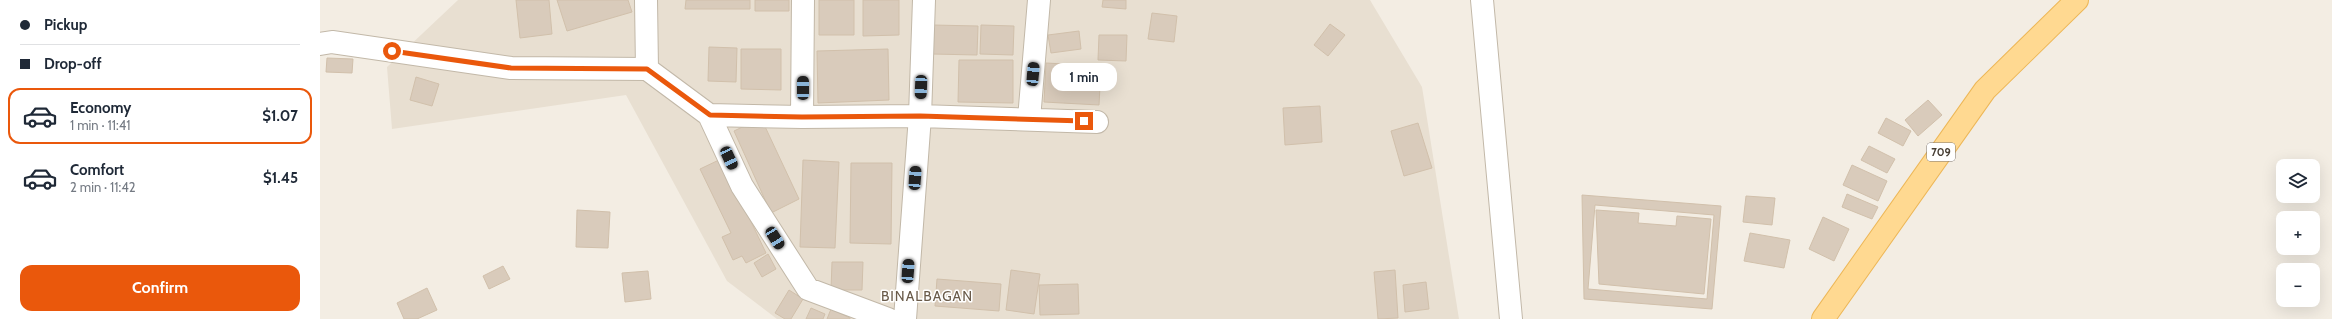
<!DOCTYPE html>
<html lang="en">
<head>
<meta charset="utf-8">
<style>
	:root { --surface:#fff; --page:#f6f6f7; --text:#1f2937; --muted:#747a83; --line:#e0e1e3; --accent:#ea580c }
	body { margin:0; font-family:Cabin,sans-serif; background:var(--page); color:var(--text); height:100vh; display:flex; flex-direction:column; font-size:15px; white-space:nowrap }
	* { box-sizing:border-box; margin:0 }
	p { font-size:13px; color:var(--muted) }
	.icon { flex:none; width:22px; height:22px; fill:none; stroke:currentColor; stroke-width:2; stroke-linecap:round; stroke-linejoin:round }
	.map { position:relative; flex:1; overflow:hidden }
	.side { display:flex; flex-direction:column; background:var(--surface); width:320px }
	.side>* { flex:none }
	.top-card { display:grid; align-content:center; height:88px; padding:0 20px; background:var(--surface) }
	.tools { position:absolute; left:1956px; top:159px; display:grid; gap:8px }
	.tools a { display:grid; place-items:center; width:44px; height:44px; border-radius:8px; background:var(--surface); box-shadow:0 4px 16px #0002; font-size:20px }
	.end { position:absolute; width:18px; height:18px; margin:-9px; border:5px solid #ea580c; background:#fff; box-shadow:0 0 0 2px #fff }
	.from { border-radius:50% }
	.bubble { position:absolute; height:28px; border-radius:12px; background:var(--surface); box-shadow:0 4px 16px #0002; font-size:13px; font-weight:700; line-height:28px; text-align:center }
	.car { position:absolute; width:12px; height:24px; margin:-12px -6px; border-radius:5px; box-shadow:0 0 3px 1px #0007; background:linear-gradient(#222 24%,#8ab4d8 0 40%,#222 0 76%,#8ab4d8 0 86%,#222 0) }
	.top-card b { display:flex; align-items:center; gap:14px; height:38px; font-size:15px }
	.top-card b+b { border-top:1px solid var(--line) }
	.top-card i { width:10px; height:10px; background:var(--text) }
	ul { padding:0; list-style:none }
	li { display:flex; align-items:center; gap:12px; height:56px; margin:0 8px 6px; padding:0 12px; border:2px solid transparent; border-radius:12px }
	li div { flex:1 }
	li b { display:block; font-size:15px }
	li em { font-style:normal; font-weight:700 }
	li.selected { border-color:var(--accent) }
	li>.icon { width:36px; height:36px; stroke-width:1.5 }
	.primary-button { display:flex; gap:8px; margin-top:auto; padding:8px 20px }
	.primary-button a { flex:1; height:46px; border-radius:12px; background:var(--accent); color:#fff; font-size:16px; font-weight:700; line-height:46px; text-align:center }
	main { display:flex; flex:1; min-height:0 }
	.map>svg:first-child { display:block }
	.residential { fill:#e8dfd1 }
	.building { fill:#d9cbbb; stroke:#d1c0ab; fill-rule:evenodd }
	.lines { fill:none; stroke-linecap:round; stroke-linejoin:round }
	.street-casing { stroke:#c2b8a8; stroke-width:24 }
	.primary-casing { stroke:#edb757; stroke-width:24 }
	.street { stroke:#fff; stroke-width:22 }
	.primary { stroke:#ffd991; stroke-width:22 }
	.route { stroke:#ea580c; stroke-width:5 }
	.labels { text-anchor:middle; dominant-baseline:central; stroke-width:3; stroke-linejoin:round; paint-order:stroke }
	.shield { fill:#fff; stroke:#7e7770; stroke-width:1 }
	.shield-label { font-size:11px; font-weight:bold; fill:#463d33 }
	.quarter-label { font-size:14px; letter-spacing:1px; fill:#695a49; stroke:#fff }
</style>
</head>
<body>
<main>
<section class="side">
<div class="top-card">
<b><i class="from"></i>Pickup</b>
<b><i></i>Drop-off</b>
</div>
<ul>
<li class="selected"><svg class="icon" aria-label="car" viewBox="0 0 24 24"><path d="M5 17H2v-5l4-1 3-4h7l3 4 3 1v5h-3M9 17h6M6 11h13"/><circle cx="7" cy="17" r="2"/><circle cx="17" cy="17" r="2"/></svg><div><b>Economy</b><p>1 min · 11:41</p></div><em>$1.07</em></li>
<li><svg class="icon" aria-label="car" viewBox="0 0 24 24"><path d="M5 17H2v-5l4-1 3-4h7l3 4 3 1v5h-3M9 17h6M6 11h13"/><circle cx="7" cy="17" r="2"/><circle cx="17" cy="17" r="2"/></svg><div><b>Comfort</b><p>2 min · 11:42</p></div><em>$1.45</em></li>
</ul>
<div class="primary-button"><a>Confirm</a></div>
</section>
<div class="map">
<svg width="2012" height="319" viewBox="0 0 2012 319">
	<rect width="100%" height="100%" fill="#f3ede3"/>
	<path class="residential" d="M138,0H1050L1102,87L1139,319H457L407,281L306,95L72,129L67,67Z"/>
	<path class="building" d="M196,0H229L232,34L200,38Z
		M237,0H308L312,12L247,31Z
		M366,0H430V9H365Z
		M435,0H469V11H435Z
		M499,0H534V35H499Z
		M543,0H579V35L543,36Z
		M783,0H806V9L782,7Z
		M832,13L857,16L854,42L828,39Z
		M1010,24L1025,35L1008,56L994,45Z
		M613,25L658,26L657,55L612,54Z
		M661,25L694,26L693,55L660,54Z
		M759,31L761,49L731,53L728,35Z
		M779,35H807L806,61L778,60Z
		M389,47L417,48L416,82L388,81Z
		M421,49H461V90L421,89Z
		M568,49L569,100L498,103L497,51Z
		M7,58L33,59L32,73L6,72Z
		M639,60H693V103L638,102Z
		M726,63L781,66L779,105L724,102Z
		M96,77L119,84L112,106L90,100Z
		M1608,100L1622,115L1598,136L1585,120Z
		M1000,106L1002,142L965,145L963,108Z
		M441,118L479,199L451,213L414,131Z
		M1566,118L1591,131L1583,146L1558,133Z
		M1098,123L1112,168L1084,176L1071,131Z
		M1549,146L1575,159L1567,173L1541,160Z
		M401,159L446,253L426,263L422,256L413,260L402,237L411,233L380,169Z
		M483,160L519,162L515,248L480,247Z
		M531,163H572L571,244L530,243Z
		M1532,165L1567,181L1558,201L1523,185Z
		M1527,194L1558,207L1552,219L1522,207Z
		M1262,195L1401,206L1392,309L1264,299ZM1276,210L1319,213L1318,223L1356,226L1357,216L1391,219L1384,294L1279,284Z
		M1426,196L1455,198L1452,225L1423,222Z
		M1275,205L1394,215L1387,299L1268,289Z
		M257,210L290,212L288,248L256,247Z
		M1503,217L1529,229L1514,261L1489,249Z
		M1430,233L1470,240L1464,268L1424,261Z
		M448,254L456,269L442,277L434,263Z
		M512,262H543L542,290H511Z
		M183,266L190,279L169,289L163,276Z
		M691,270L720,274L714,314L686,310Z
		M1075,270L1078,318L1058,319L1054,272Z
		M328,271L331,299L305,302L302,273Z
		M617,279L681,284L679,311L615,306Z
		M1106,282L1109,309L1085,312L1083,285Z
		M758,284L759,314L720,315L719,285Z
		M107,288L117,310L97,319H84L77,303Z
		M469,290L483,299L471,319H465L455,313Z
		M491,308L505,314L503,319H486Z
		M511,309L530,318V319H507Z"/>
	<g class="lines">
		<defs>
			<path id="street" d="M326,0L327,69
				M1162,0L1191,319
				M0,44L12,42L191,68L327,69L389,115L422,186L488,289L568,319
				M389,115L482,117L600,116L777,122
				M482,117L483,0
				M709,119L719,0
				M585,319L600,116L604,0"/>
			<path id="primary" d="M1503,319L1665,90L1757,0"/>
		</defs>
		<use href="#street" class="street-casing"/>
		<use href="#primary" class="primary-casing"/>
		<use href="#street" class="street"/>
		<use href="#primary" class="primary"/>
	</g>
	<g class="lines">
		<path class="route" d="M72,51L191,68L327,69L390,115L482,117L600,116L764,121"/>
	</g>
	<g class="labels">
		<rect class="shield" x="1607" y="143" width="28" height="18" rx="3"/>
		<g class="shield-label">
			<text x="1621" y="152">709</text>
		</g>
		<g class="quarter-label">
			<text x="607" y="296">BINALBAGAN</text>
		</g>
	</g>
</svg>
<div class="tools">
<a><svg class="icon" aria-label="layers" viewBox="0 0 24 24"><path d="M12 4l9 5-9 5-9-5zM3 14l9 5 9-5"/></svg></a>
<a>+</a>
<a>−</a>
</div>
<i class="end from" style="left:72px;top:51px"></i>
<i class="end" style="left:764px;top:121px"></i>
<div class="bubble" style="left:731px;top:63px;width:66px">1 min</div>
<i class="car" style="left:713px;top:74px;rotate:5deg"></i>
<i class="car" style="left:601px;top:87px;rotate:182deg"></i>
<i class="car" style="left:483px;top:88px;rotate:0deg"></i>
<i class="car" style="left:409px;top:158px;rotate:155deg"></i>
<i class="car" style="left:595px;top:178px;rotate:4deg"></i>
<i class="car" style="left:455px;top:238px;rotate:148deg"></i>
<i class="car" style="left:588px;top:271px;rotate:4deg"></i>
</div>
</main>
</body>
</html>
